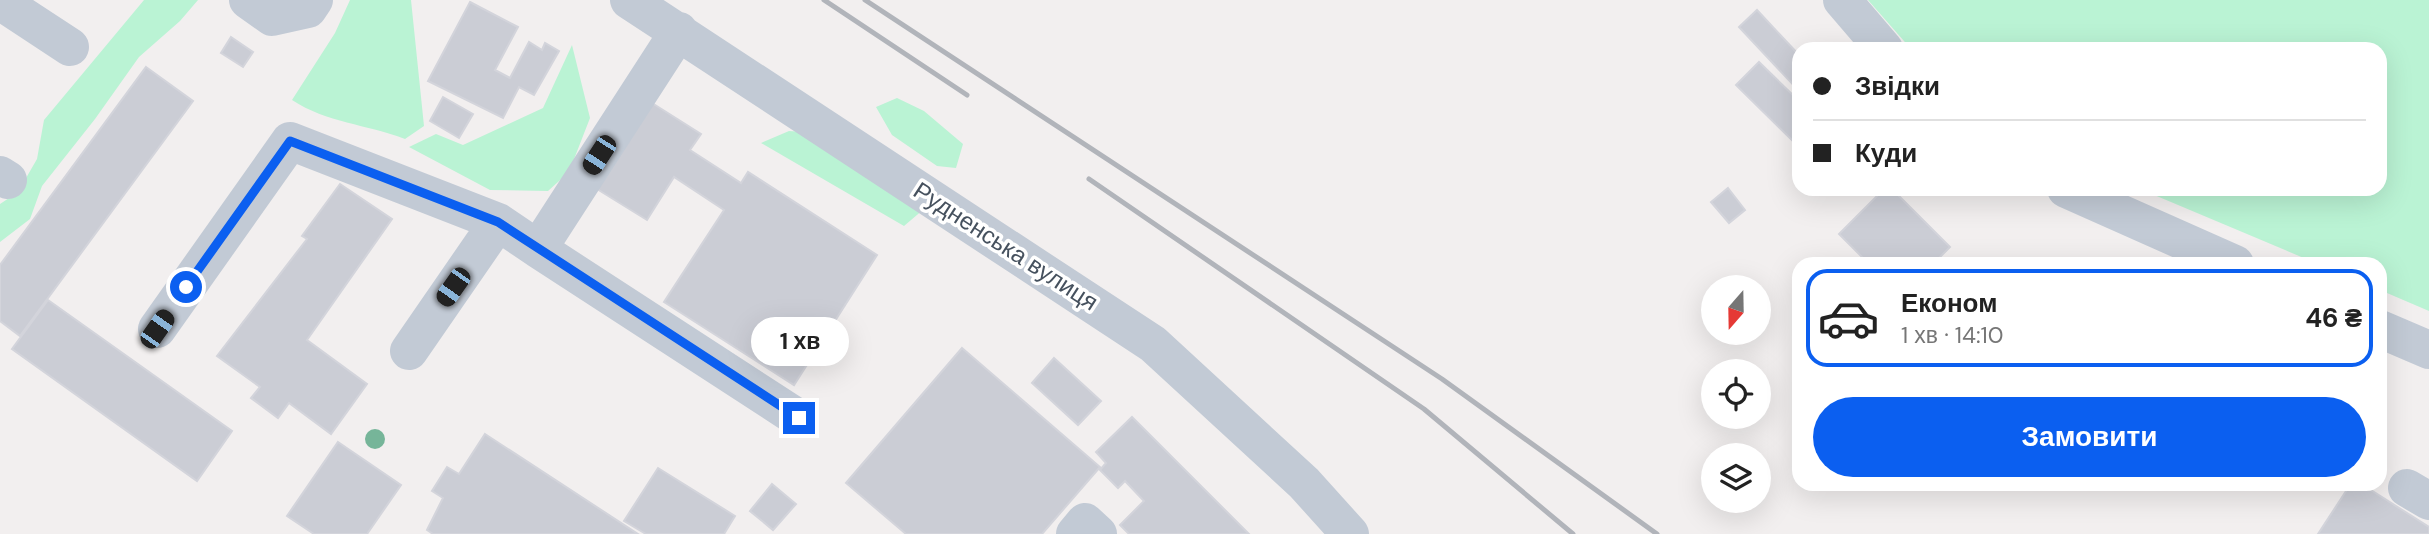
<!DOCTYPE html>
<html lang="uk">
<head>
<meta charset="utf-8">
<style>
	:root { --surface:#fff; --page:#f2f2f2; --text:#222; --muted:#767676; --line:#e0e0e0; --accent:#0b5ff0 }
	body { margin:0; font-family:"DM Sans",sans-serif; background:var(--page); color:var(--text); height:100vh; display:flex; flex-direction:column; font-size:26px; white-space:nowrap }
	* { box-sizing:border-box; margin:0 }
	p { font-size:23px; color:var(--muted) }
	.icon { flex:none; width:38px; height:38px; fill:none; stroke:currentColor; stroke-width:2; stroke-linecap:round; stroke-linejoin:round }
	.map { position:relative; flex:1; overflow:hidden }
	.drawer { position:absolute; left:1792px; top:257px; width:595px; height:234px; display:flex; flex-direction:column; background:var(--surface); border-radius:21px; box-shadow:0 7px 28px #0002 }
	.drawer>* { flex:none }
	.hud { position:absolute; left:1792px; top:42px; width:595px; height:154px; border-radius:21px; box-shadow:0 7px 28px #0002; display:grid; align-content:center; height:154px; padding:0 21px; background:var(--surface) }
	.needle { width:46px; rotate:200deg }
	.tools { position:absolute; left:1701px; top:275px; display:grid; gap:14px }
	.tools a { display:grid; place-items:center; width:70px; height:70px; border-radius:50%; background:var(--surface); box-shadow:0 7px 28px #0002; font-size:35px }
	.end { position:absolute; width:32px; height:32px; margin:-16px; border:9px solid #0b5ff0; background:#fff; box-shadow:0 0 0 4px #fff }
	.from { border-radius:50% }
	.bubble { position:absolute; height:49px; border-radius:24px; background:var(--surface); box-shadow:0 7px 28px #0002; font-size:23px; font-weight:700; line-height:49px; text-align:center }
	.car { position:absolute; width:21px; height:42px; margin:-21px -10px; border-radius:9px; box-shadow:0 0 5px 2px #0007; background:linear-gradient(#222 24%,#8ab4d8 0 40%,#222 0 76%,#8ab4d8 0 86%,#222 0) }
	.hud b { display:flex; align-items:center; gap:24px; height:66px; font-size:26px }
	.hud b+b { border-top:2px solid var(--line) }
	.hud i { width:18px; height:18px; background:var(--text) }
	ul { padding:12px 0 0; list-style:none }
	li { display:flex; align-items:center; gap:21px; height:98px; margin:0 14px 10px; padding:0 7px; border:4px solid transparent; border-radius:21px }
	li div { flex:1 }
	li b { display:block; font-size:26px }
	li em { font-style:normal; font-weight:700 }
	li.active { border-color:var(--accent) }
	li>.icon { width:63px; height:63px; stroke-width:1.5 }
	.button { display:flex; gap:14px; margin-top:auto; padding:14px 21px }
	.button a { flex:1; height:80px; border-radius:42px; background:var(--accent); color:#fff; font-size:28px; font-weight:700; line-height:80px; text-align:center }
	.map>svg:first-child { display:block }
	.green { fill:#baf3d4 }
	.building { fill:#cbcdd5; stroke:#d3d4db; stroke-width:2 }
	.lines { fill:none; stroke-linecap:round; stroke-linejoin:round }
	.minor { stroke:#c2cad5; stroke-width:38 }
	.rail { stroke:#b1b4ba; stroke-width:5 }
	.tree { fill:#76b599 }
	.route { stroke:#0b5ff0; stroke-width:9 }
	.labels { text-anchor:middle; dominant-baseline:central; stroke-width:7; stroke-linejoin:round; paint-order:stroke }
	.street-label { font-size:24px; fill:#46515e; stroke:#fff }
</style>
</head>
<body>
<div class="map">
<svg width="2429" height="534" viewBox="0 0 2429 534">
	<rect width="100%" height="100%" fill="#f2efef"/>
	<path class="green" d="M144,0H198L180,21L139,57L95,119L42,186L30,219L0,242V204L18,192L37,159L44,120Z
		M350,0H411L424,126L405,139C366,124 327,123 292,100L335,33Z
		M1868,0H2429V311L2380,290V264H2318L2140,189H2380V49H1911Z
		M572,45L590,118L569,172L548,191L490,190L409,147L436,134L463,145L543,108Z
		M897,98L924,111L963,144L956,168L937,166L892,135L876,107Z
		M789,131L818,133L924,209L904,226L761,143Z"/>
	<path class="building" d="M470,2L518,27L495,70L510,78L529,42L542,50L545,43L559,51L534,95L519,87L503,118L428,81Z
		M1757,10L1799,55V91L1739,27Z
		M231,37L253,52L243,67L221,53Z
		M1759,62L1799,101V147L1736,85Z
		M146,67L193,101L20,336L0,321V265Z
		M443,97L473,114L459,138L430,121Z
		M652,103L701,134L690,150L741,183L748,172L877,255L794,385L664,302L724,210L674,177L647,220L597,189Z
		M340,184L392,219L307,340L367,384L331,434L289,403L278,418L251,398L260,387L217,356L307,239L302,236Z
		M1728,188L1745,210L1729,223L1711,202Z
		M1884,189H1892L1950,247L1933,264H1869L1839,234Z
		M48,300L232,431L197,481L12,349Z
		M962,348L1100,467L1042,534H906L846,483Z
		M1054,358L1101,401L1078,425L1032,383Z
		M1132,417L1249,534H1129L1120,525L1144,501L1125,481L1118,488L1100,470L1106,463L1096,452Z
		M485,434L638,534H433L427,530L443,498L432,491L447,467L459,474Z
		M338,442L401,485L367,534H314L287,516Z
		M658,468L735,516L724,534H646L624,521Z
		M772,484L796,504L773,530L750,511Z
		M2350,485H2363L2429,527V534H2318Z"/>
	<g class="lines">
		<path class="minor" d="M248,0L272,17L308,9L314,0
			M629,0L1153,344L1304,483L1350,534
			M1842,0L1884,49
			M0,1L70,47
			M0,175L8,180
			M2066,189L2235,264
			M538,249L798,418
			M157,329L290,141L498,222L538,249L679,31
			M2380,329L2429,350
			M409,351L498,222
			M2407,488L2429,501
			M1075,534L1085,522L1098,534"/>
		<path class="rail" d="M824,0L967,95
			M865,0L1442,379L1657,534
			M1089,179L1424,409L1573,534"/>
	</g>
	<circle class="tree" cx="375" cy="439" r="10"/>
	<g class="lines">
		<path class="route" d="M186,287L290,141L498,222L799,418"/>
	</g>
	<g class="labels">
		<g class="street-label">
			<text transform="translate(1006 246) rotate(33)">Рудненська вулиця</text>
		</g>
	</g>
</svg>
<div class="tools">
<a><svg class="needle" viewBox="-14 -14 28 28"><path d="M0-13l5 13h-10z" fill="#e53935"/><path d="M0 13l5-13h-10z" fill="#767676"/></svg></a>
<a><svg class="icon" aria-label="locate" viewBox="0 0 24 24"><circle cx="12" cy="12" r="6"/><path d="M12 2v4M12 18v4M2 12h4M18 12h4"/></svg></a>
<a><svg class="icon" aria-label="layers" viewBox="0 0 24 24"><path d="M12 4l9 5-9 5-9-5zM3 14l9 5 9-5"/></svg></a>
</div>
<i class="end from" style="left:186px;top:287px"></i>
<i class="end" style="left:799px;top:418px"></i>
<div class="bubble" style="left:751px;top:317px;width:98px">1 хв</div>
<i class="car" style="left:599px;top:155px;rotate:213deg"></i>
<i class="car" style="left:453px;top:287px;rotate:215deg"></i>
<i class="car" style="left:157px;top:329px;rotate:35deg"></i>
<div class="hud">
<b><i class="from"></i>Звідки</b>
<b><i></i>Куди</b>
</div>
<section class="drawer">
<ul>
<li class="active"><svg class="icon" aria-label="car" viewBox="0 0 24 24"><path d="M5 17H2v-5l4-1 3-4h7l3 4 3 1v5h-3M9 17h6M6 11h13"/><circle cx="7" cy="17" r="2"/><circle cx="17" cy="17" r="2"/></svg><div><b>Економ</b><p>1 хв · 14:10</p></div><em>46 ₴</em></li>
</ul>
<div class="button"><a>Замовити</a></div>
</section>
</div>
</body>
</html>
